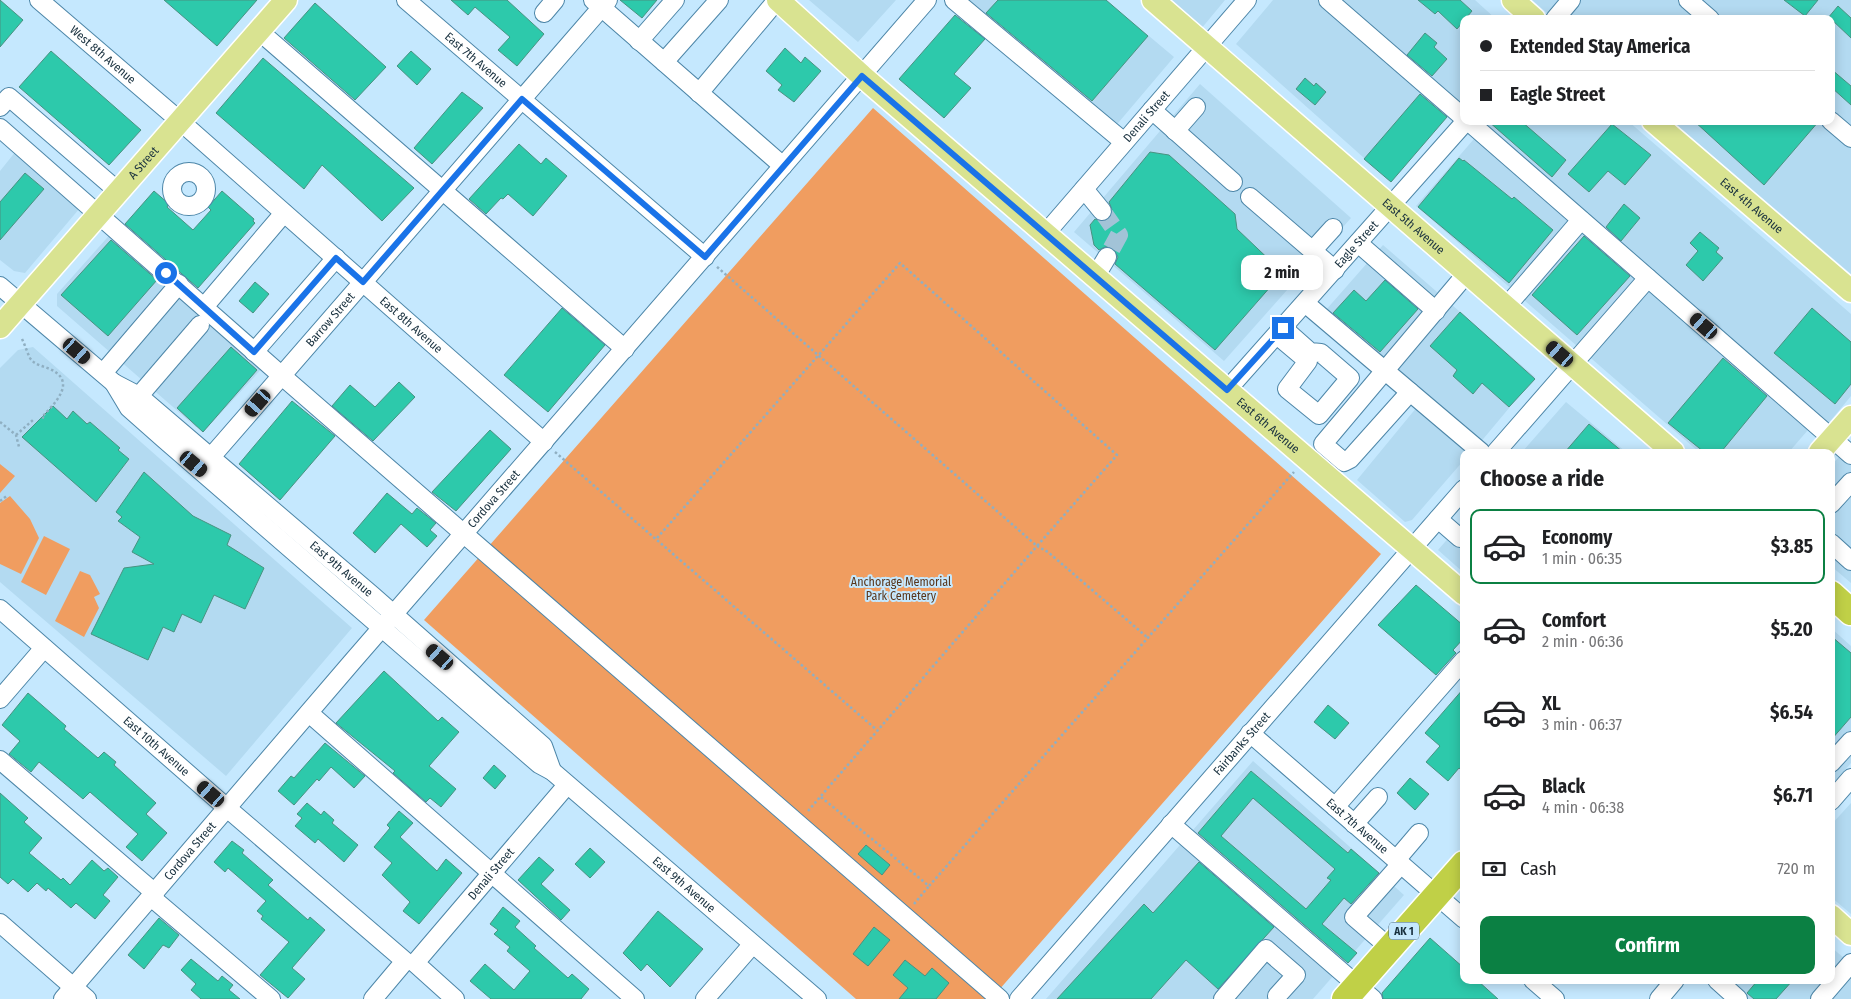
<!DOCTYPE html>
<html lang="en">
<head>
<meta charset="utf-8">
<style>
	:root { --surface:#fff; --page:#f6f6f6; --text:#202124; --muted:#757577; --line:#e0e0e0; --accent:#0b8043 }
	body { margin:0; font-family:"Fira Sans Condensed",sans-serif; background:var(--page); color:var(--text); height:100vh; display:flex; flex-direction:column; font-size:19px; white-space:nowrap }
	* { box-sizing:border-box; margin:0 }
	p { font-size:16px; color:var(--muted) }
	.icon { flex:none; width:28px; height:28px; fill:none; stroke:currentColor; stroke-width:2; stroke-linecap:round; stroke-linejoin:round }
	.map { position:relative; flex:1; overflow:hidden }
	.details { position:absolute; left:1460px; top:449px; width:375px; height:535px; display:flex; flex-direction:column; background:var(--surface); border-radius:10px; box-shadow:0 2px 12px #0003 }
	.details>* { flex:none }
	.guide { position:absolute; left:1460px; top:15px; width:375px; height:110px; border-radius:10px; box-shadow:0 2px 12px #0003; display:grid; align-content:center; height:110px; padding:0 20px; background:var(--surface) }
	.end { position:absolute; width:22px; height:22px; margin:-11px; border:6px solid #1a73e8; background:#fff; box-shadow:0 0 0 2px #fff }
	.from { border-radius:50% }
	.bubble { position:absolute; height:35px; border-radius:10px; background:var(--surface); box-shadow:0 2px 12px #0003; font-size:16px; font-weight:700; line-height:35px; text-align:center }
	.car { position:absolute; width:15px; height:30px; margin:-15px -8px; border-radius:6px; box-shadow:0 0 4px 1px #0007; background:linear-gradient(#222 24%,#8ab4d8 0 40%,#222 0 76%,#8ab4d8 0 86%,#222 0) }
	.guide b { display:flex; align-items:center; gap:18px; height:48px; font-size:19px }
	.guide b+b { border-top:1px solid var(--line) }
	.guide i { width:12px; height:12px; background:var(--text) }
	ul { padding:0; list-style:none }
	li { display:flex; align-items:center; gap:15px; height:75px; margin:0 10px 8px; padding:0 10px; border:2px solid transparent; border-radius:10px }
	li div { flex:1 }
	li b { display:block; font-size:19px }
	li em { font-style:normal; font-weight:700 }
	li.selected { border-color:var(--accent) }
	li>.icon { width:45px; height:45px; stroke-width:1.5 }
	h2 { padding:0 20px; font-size:22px; line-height:60px }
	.pay { display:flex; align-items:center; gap:12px; height:55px; padding:0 20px; font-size:19px }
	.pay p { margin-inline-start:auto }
	.button { display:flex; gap:10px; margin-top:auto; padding:10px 20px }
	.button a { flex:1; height:58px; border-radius:10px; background:var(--accent); color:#fff; font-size:20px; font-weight:700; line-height:58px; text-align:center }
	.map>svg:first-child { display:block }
	.built { fill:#b3daf1 }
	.green { fill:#f09d60 }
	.building { fill:#2dc9ab; stroke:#499281; fill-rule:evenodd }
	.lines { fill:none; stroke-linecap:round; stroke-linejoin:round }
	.minor-tunnel { stroke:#a2c3d7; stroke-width:18; stroke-dasharray:18 9; stroke-linecap:butt }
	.minor-casing { stroke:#4d86a8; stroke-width:20 }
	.major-casing { stroke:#fff; stroke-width:25 }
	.highway-casing { stroke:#fff; stroke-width:29 }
	.path { stroke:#8fafc2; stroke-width:2.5; stroke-dasharray:2.5 2.5; stroke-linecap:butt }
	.minor { stroke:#fff; stroke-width:18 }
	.major { stroke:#d9e391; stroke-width:22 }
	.highway { stroke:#c0d047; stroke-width:26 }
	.route { stroke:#1a73e8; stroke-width:6 }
	.labels { text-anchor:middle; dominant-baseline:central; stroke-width:4; stroke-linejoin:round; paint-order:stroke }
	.shield { fill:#c5e8fe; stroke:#4b6677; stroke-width:1 }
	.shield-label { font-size:11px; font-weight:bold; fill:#172f3d }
	.street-label { font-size:12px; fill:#172f3d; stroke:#c5e8fe }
	.park-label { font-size:12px; fill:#5a371c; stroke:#c5e8fe }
</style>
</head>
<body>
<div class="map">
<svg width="1851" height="999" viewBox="0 0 1851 999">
	<rect width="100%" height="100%" fill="#c5e8fe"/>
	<path class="built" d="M809,0H896L858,42Z
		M955,0H1106L1174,57L1113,129Z
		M1167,0H1225L1201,29Z
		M1273,0H1475L1496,19H1464V97L1391,182L1236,44Z
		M1532,0H1559L1547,13Z
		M1579,0H1851V274L1672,121H1831V19H1563Z
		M1200,84L1351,218L1224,361L1074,232Z
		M1477,121H1628L1851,314V396L1827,425Z
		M1480,132L1814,423L1789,452H1699L1416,206Z
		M20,146L85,202L25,273L14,271L0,260V171Z
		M114,230L267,363L207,428L196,427L57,306V294Z
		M1383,245L1535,377L1479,444L1325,311Z
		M33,347L352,628L226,776L0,582V368L18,350Z
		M1566,402L1626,452H1522Z
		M1417,407L1470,452H1464V460L1412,520L1405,522L1357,480Z
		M1851,443V583L1831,566V466Z
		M1464,520V573L1438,550Z
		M1831,628L1851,646V763L1831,786Z
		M1253,761L1404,895L1313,999H1046Z
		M1851,803V914L1831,897V825Z
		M1831,947L1851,964V999H1738L1717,980H1831Z"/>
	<path class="green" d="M873,108L1381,554L991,999H856L424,620Z
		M0,464L15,476L0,493Z
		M10,496L30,519L39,538L21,574L0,564V503Z
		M44,536L70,549L46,595L21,582Z
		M80,571L90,575L100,594L94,597L99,608L84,637L55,621Z"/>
	<path class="building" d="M0,0L23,20L0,47Z
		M164,0H257L217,46Z
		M451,0H507L544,34L517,66L498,50L510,37L475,7L468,15Z
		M620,0H657L642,18Z
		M998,0H1106L1148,36L1092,101L986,13Z
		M1418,0H1460L1472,11L1457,29L1438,11L1435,14Z
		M1784,0H1818L1805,16Z
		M315,3L386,67L355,100L284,38Z
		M1838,6L1851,18V38L1831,19L1828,18Z
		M955,15L985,39L954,74L971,88L944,118L899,79Z
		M1425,33L1437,43L1434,47L1447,59L1432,76L1407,55Z
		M785,48L801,63L805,57L821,71L794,102L778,90L782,85L766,71Z
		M51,51L141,130L109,165L19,87Z
		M411,51L431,69L417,85L397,66Z
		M263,58L414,188L382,221L322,165L304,189L216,113Z
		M1831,69L1851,86V105L1831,87Z
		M1305,78L1314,86L1316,83L1326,92L1315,105L1296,89Z
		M462,92L483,108L432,164L414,148Z
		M1420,94L1447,117L1391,182L1364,159Z
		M1488,121H1521L1566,160L1552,177Z
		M1694,121H1819L1764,185Z
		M1612,124L1651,155L1625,185L1608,171L1589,192L1568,174Z
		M519,144L541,164L546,158L567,176L533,216L508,194L503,199L501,198L486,214L469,199Z
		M1150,152L1169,155L1235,214L1237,229L1278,268L1279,277L1215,350L1115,264L1118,257L1113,248L1107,246L1099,250L1094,245L1090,225L1095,219L1103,222L1109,219L1112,210L1109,202Z
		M1459,158L1463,161L1464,160L1512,199L1514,197L1553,230L1509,283L1418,207Z
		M25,173L44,189L0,240V202Z
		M154,191L169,204L167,207L193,230L211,210L208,207L222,191L254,219L253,221L255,223L198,288L125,224Z
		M1624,204L1640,218L1621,241L1606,227Z
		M1700,232L1719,248L1716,252L1723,258L1703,281L1686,265L1698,251L1690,243Z
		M1584,236L1630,276L1577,335L1532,295Z
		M111,240L157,280L108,336L61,295Z
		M1385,280L1418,309L1380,352L1333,313L1354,290L1366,301Z
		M255,282L269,294L253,313L239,301Z
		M562,308L605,345L548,412L504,375Z
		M1812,308L1851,342V384L1835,404L1774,353Z
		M1460,312L1535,379L1509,407L1482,383L1473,394L1453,376L1457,370L1430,346Z
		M231,347L257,370L203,432L177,408Z
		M1723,358L1767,396L1721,452H1704L1668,423Z
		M399,382L415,397L373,441L332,406L350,385L375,407Z
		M292,401L335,436L280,500L239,464Z
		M53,406L67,419L73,411L87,424L90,422L120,448L118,450L129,459L96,502L22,437Z
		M1589,424L1623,452H1565Z
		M490,430L511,449L456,511L432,492Z
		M144,472L193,516L231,535L227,545L264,568L245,609L214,595L201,623L182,614L174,632L163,627L148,660L91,634L124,568L154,564L132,552L140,537L118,521L122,517L116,512Z
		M387,493L412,514L417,508L436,523L430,530L437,536L427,547L401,524L375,553L353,533Z
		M1416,585L1464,626V638L1453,650L1456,653L1436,675L1378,625Z
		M1831,636L1851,653V717L1831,740Z
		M384,671L438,721L442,717L459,732L429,766L456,789L441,807L430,798L426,802L393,773L395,771L336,723Z
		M1464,688V772L1459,768L1448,781L1426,762L1440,746L1425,733Z
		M28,693L66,726L64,729L98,758L104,752L116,762L114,765L156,803L146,814L167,833L142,861L126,847L138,834L90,792L83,799L39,762L31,772L9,754L20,741L2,725Z
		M1328,705L1349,723L1335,739L1314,722Z
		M325,743L365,776L354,788L331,767L319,781L317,779L294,805L278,791L291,776L294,778Z
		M494,765L506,776L495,789L483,778Z
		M1251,771L1348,853L1351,849L1379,873L1351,904L1344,898L1322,924L1357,953L1348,963L1198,833ZM1253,798L1335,869L1327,878L1331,880L1306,909L1221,836Z
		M1410,778L1429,794L1415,810L1397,793Z
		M0,793L28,818L24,822L42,838L29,853L61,880L63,878L70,885L92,860L104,871L108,868L118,877L103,895L110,901L95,919L76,903L71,908L48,888L46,891L37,883L28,892L13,879L8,884L0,877Z
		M307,803L321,815L324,811L334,820L332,823L358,845L344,862L318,839L315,843L295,826L302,818L297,814Z
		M399,811L413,823L400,837L437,871L446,859L462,873L419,924L403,911L410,902L382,875L392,863L374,847L390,828L387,825Z
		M232,841L244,850L242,853L273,880L268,885L308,920L310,917L325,930L292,968L305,979L288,998L260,975L289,942L261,919L263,916L257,911L266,901L228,868L225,872L214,862Z
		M866,845L890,865L882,875L858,854Z
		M590,848L605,862L590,878L575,864Z
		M539,857L554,870L541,884L570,910L561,920L518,880Z
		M1199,862L1274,927L1218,989L1186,960L1151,999H1057L1144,904L1153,913Z
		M503,907L520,921L515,927L536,946L534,948L568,978L572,974L589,989L581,999H491L470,981L485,964L514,990L530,971L507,951L510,947L494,934L498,930L490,924Z
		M658,911L703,949L670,987L647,964L641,971L623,953Z
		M159,918L179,935L169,948L163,945L144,969L128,955Z
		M874,927L890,940L868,966L853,954Z
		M1430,938L1464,968V980H1477L1498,999H1383L1382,993Z
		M191,959L218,981L222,976L233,985L229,990L240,999H201L191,990L196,984L181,970Z
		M905,960L925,976L932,968L949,983L936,999H899L908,988L893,975Z
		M1758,980H1793L1776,999H1754L1747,993Z"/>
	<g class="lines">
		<path class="minor-tunnel" d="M1102,211L1119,235L1107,257"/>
		<defs>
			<g id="minor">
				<path id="s1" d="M39,0L180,121L544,442"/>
				<path id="s2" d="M406,0L705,257"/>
				<path d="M593,0L783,166"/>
				<path d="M954,0L1124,142"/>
				<path d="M1328,0L1464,118"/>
				<path d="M1688,0L1710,19"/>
				<path d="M544,13L555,0"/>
				<path d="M1555,19L1571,0"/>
				<path d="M259,31L625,349"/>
				<path d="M639,41L675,0"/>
				<path d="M664,62L719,0"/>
				<path d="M699,93L777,0"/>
				<path d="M0,107L9,97L119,192"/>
				<path d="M1152,110L1233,182"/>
				<path d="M1468,121L1851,455"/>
				<path d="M1831,121L1851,138"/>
				<path d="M0,128L282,376L1000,999"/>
				<path d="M1175,131L1196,107"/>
				<circle cx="189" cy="189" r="17"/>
				<path d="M1084,189L1102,211"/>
				<path d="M1250,197L1335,270"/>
				<path id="s3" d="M1046,233L1247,0"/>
				<path d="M1358,243L1436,311"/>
				<path d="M1313,250L1333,228"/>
				<path d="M1095,277L1107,257"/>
				<path id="s4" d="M0,286L114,383L139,396L373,596L543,746L552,771"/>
				<path d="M1305,303L1481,452"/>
				<path d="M204,307L284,213"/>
				<path d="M1506,307L1581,220"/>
				<path d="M1277,335L1308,361L1287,389L1319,415L1350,378L1321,353L1310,352L1283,328"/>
				<path d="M254,352L336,258"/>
				<path d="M103,373L179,284"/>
				<path id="s5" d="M114,383L129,408L164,439L539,764L552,771L817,999"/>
				<path id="s6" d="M1227,390L1466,121"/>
				<path d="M1410,392L1350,459L1344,462L1323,444L1467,273"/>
				<path d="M139,396L200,325"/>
				<path d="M1496,452L1648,278"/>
				<path id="s7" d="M211,457L608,0"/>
				<path d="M1831,504L1851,482"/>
				<path d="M1438,519L1460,538H1464"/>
				<path d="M1831,543L1851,561"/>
				<path id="s8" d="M0,609L227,808L405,961L373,999"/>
				<path d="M0,699L44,648"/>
				<path d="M309,713L635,999"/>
				<path id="s9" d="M1250,733L1464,919"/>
				<path d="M0,760L155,893"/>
				<path d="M1831,763L1851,741"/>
				<path d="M1831,801L1851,778"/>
				<path d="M1335,807L1464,660"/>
				<path d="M1171,824L1373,999"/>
				<path d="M1354,824L1378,797"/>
				<path d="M1396,860L1419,833"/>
				<path d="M151,897L271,999"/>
				<path d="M0,923L87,999"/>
				<path d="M1390,948L1354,917L1401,864"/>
				<path d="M1533,980L1555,999"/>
				<path d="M1717,980L1738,999"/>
				<path id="s10" d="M63,999L352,662L927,0"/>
				<path id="s11" d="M455,999L415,963L567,785"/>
				<path d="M705,999L752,945"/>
				<path id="s12" d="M1019,999L1464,489"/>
				<path d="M1223,999L1266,949L1296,975L1277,996"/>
				<path d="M1659,999L1675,980"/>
				<path d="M1820,999L1851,963"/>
			</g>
			<g id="major">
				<path id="s13" d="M778,0L862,76L1464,594"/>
				<path id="s14" d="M1153,0L1673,452"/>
				<path d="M1513,0L1534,19"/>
				<path id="s15" d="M1653,121L1851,291"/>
				<path id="s16" d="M0,327L286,0"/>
				<path d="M1820,452L1851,417"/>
				<path d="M1831,916L1851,934"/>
			</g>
			<path id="highway" d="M1831,594L1851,612
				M1345,999L1464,864"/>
		</defs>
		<use href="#minor" class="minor-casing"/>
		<use href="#major" class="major-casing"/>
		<use href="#highway" class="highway-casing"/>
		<path class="path" d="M22,339C25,345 27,352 30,358C34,365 43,366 50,369C78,382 54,404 42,417L44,418
			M0,422L16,435L19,447
			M16,435L33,420
			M555,452L878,731
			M0,501L8,495
			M657,538L900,263L1117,455L1037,546L716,266
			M821,797L929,886L1294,472
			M808,811L1037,546L1048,552L1148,638
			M914,904L929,886"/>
		<use href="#minor" class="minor"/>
		<use href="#major" class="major"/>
		<use href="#highway" class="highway"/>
	</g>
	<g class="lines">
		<path class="route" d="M166,273L254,352L336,258L363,282L522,99L705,257L862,76L1227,390L1283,328"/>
	</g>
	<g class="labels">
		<rect class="shield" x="1389" y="922.5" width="30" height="17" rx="4"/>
		<g class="shield-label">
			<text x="1404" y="931">AK 1</text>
		</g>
		<g class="street-label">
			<text stroke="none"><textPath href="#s1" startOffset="84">West 8th Avenue</textPath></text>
			<text stroke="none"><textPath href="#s2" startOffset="92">East 7th Avenue</textPath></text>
			<text stroke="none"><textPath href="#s3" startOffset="154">Denali Street</textPath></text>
			<text stroke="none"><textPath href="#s16" startOffset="218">A Street</textPath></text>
			<text stroke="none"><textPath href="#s15" startOffset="130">East 4th Avenue</textPath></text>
			<text stroke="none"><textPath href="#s14" startOffset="345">East 5th Avenue</textPath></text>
			<text stroke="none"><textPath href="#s6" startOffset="195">Eagle Street</textPath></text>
			<text stroke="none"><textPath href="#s7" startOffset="182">Barrow Street</textPath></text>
			<text stroke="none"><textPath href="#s1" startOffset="494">East 8th Avenue</textPath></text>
			<text stroke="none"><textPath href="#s13" startOffset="649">East 6th Avenue</textPath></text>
			<text stroke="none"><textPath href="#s10" startOffset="660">Cordova Street</textPath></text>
			<text stroke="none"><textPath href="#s4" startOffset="444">East 9th Avenue</textPath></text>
			<text stroke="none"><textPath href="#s12" startOffset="339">Fairbanks Street</textPath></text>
			<text stroke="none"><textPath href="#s8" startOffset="208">East 10th Avenue</textPath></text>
			<text stroke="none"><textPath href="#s9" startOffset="142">East 7th Avenue</textPath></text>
			<text stroke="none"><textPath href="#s10" startOffset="195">Cordova Street</textPath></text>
			<text stroke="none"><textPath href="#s11" startOffset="171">Denali Street</textPath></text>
			<text stroke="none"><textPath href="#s5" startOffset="761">East 9th Avenue</textPath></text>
		</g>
		<g class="park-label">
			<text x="901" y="582">Anchorage Memorial<tspan x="901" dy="14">Park Cemetery</tspan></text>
		</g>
	</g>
</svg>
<i class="end from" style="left:166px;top:273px"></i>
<i class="end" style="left:1283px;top:328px"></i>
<div class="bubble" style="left:1241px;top:255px;width:82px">2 min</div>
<i class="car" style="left:1704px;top:326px;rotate:311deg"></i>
<i class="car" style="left:77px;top:351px;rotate:131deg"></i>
<i class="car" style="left:1560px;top:354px;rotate:311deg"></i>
<i class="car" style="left:258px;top:403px;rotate:221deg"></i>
<i class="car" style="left:194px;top:464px;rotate:130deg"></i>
<i class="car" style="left:440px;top:657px;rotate:311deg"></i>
<i class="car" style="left:211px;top:794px;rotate:311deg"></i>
<div class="guide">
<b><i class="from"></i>Extended Stay America</b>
<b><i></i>Eagle Street</b>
</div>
<section class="details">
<h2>Choose a ride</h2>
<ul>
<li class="selected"><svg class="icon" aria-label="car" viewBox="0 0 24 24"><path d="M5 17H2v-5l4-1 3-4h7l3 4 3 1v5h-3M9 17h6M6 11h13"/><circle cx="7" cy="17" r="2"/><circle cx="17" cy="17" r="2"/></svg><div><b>Economy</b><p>1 min · 06:35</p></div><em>$3.85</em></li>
<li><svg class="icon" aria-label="car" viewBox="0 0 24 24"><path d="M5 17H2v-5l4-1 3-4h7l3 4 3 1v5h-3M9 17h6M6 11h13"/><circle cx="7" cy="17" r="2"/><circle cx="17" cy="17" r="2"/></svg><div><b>Comfort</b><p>2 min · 06:36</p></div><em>$5.20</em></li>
<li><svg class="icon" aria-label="car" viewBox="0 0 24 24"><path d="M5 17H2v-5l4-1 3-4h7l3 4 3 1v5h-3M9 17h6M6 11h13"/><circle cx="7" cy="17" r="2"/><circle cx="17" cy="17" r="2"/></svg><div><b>XL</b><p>3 min · 06:37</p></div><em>$6.54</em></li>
<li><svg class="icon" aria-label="car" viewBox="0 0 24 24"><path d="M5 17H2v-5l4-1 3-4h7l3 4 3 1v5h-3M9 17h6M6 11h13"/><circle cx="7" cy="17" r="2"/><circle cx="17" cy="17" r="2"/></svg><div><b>Black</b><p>4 min · 06:38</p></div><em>$6.71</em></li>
</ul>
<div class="pay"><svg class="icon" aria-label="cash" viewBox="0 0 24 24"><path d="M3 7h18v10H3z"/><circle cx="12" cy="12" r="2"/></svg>Cash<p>720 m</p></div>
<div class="button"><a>Confirm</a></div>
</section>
</div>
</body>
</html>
